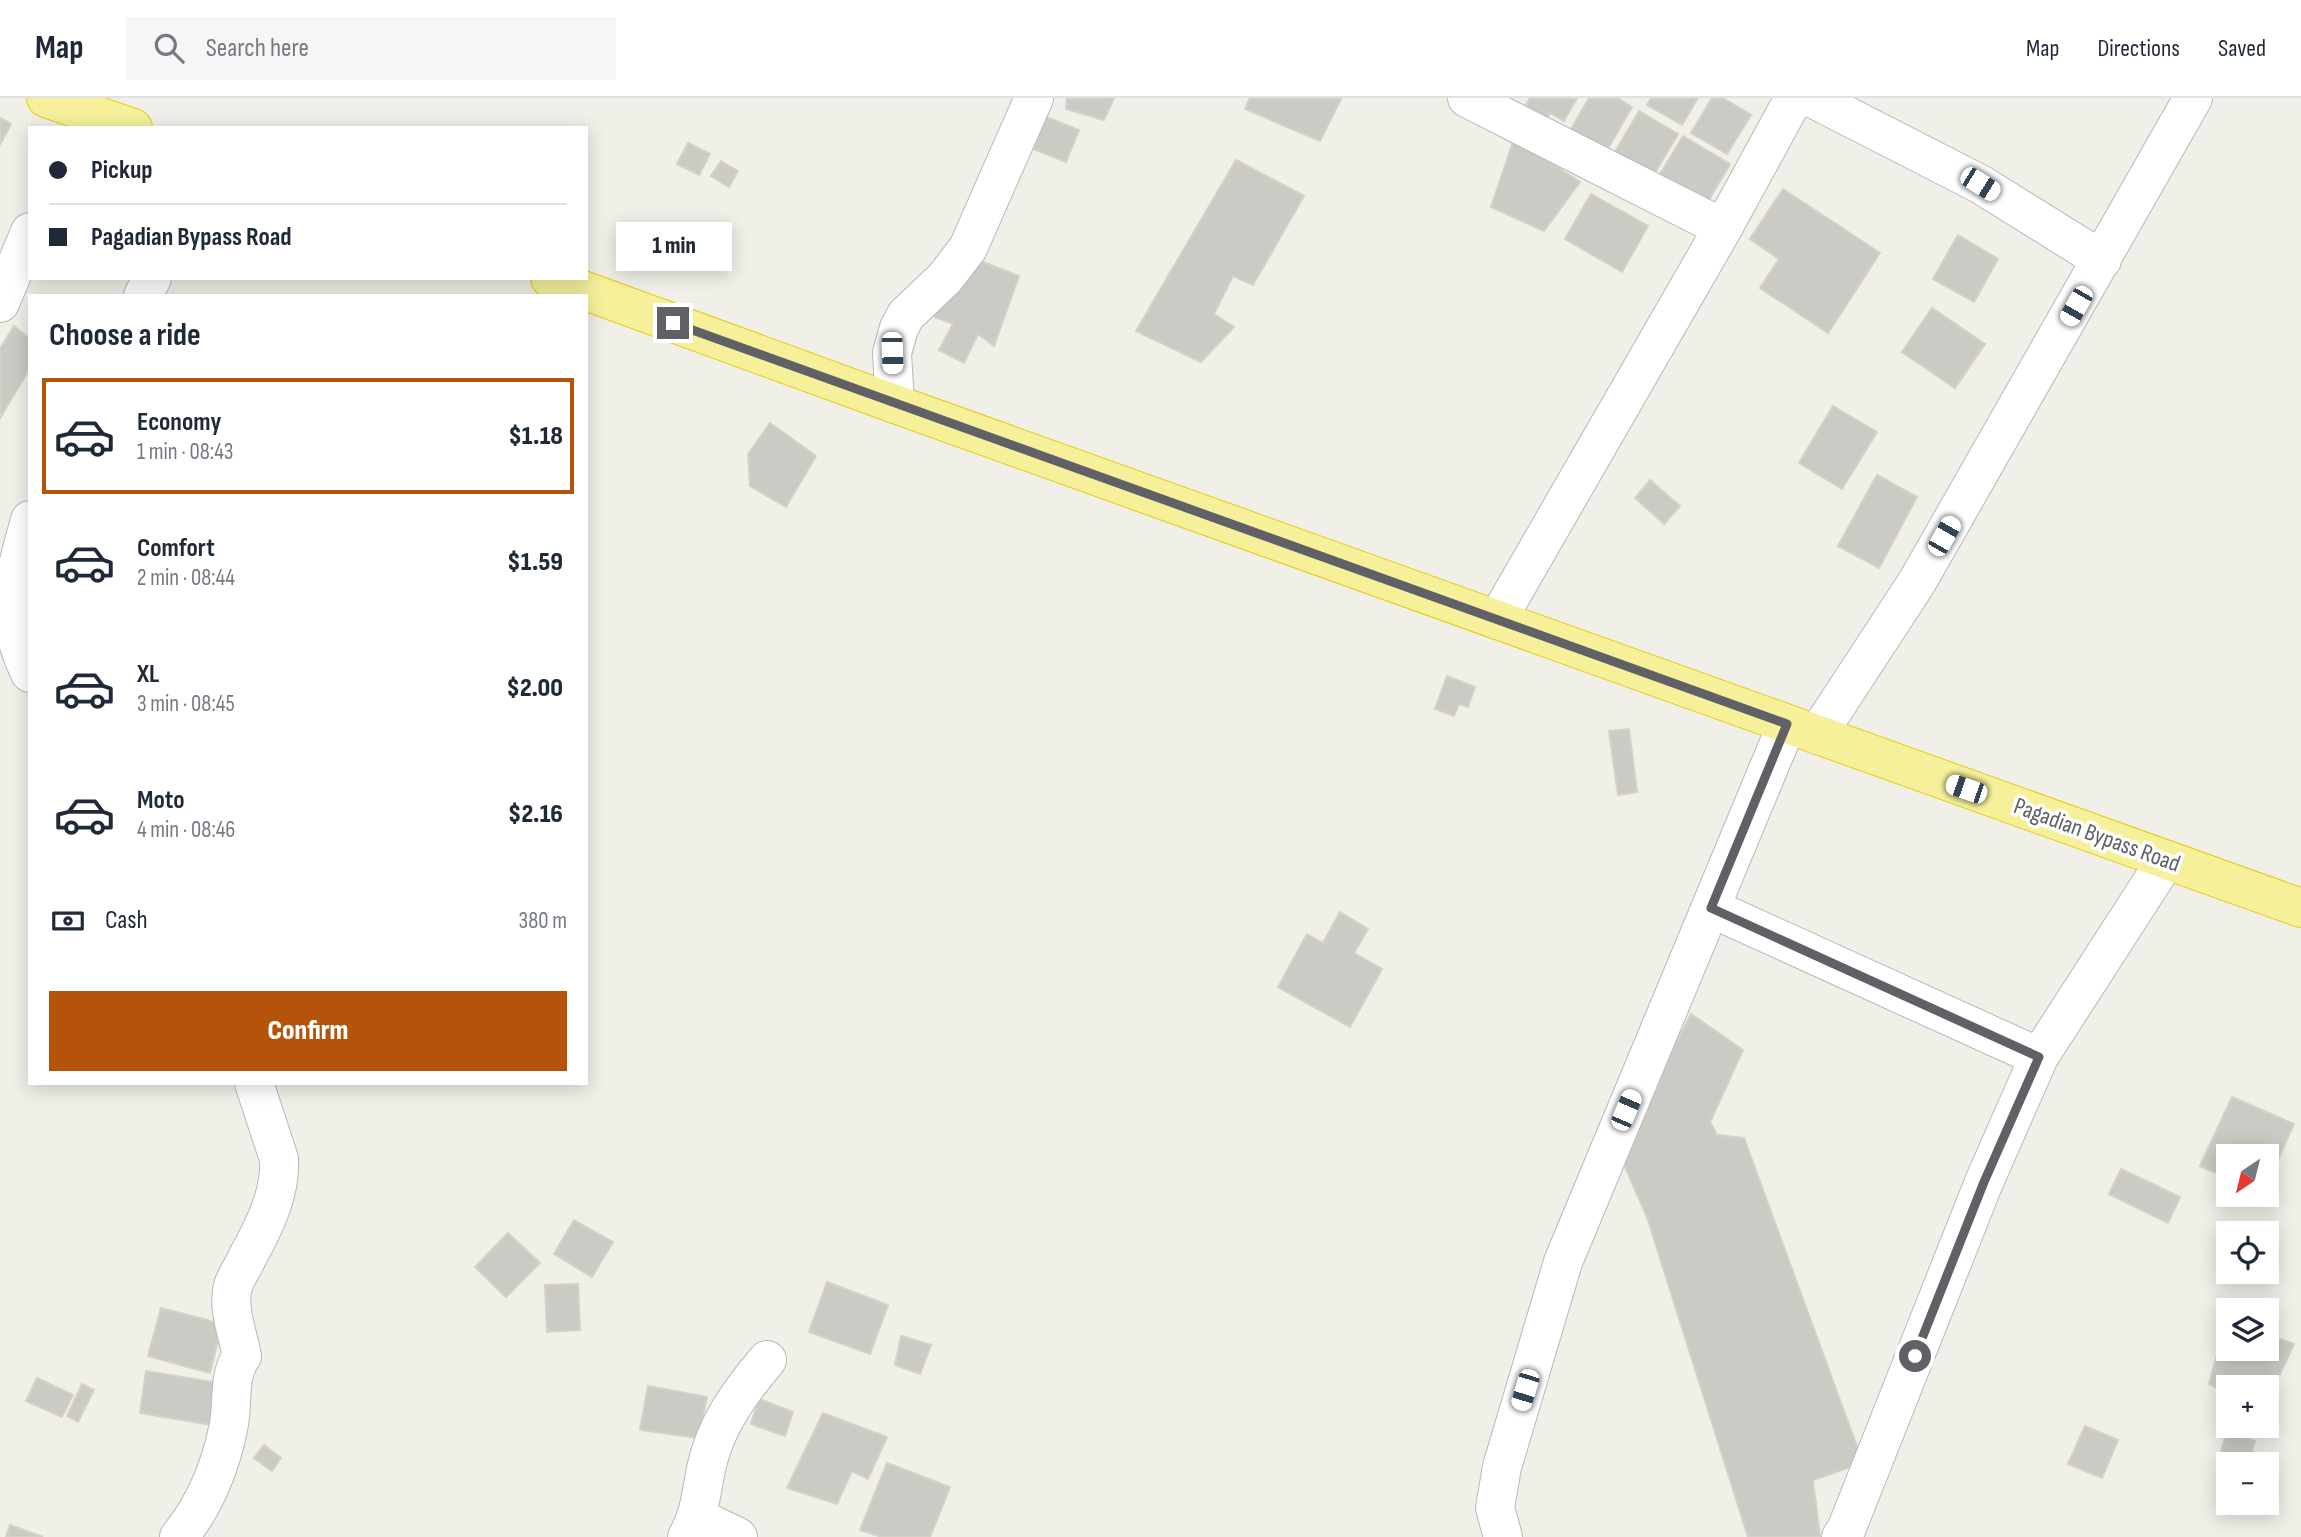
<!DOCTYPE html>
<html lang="en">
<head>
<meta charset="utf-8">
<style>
	:root { --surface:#fff; --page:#f6f6f7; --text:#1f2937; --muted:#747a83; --line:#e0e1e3; --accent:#b45309 }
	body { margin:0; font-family:"Sofia Sans Condensed",sans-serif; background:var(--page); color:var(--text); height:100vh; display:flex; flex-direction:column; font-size:26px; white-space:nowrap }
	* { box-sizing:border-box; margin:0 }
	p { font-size:23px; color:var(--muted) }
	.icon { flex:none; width:38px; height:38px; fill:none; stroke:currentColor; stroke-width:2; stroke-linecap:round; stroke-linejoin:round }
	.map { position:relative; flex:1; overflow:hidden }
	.sheet { position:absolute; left:28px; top:196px; width:560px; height:791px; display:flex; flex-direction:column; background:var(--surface); border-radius:0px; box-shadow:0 4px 18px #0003 }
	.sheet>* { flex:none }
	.banner { position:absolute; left:28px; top:28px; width:560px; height:154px; border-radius:0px; box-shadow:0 4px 18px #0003; display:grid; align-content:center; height:154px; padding:0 21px; background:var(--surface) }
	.needle { width:46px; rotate:215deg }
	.controls { position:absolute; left:2216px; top:1046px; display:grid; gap:14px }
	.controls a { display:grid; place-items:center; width:63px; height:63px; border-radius:0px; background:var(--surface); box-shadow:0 4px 18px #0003; font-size:35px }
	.end { position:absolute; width:32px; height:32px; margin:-16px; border:9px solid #5f6166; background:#fff; box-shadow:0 0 0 4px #fff }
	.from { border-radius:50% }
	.bubble { position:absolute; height:49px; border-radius:0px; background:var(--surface); box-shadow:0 4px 18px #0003; font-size:23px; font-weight:800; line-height:49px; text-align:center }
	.car { position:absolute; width:21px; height:42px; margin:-21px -10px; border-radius:9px; box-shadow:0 0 5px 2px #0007; background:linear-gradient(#fff 24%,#345 0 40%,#fff 0 76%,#345 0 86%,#fff 0) }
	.banner b { display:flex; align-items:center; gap:24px; height:66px; font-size:26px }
	.banner b+b { border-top:2px solid var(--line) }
	.banner i { width:18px; height:18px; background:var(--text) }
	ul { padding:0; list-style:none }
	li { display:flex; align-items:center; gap:21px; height:116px; margin:0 14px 10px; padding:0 7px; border:4px solid transparent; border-radius:0px }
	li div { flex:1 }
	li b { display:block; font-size:26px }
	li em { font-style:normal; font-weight:800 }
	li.current { border-color:var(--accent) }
	li>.icon { width:63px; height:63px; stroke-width:1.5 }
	h2 { padding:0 21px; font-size:32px; line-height:84px }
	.pay { display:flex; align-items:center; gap:18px; height:77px; padding:0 21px; font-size:26px }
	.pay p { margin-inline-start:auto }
	.action { display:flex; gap:14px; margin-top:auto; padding:14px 21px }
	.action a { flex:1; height:80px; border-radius:0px; background:var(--accent); color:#fff; font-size:28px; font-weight:800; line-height:80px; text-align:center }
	header { display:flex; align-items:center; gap:42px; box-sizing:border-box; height:98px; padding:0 35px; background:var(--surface); border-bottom:2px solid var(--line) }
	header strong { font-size:33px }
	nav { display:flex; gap:38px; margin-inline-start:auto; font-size:24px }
	.search { width:490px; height:63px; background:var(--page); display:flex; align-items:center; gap:18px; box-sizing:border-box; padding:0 24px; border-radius:0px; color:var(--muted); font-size:26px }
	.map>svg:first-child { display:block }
	.building { fill:#cbcac4; stroke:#d4d2c6; stroke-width:2 }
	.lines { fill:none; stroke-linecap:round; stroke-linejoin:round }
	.minor-casing { stroke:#b8b8bd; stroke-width:40 }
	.highway-casing { stroke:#e6cc12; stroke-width:40 }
	.minor { stroke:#fff; stroke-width:38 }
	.highway { stroke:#f5f099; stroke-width:38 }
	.route { stroke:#5f6166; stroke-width:9 }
	.labels { text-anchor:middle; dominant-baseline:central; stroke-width:7; stroke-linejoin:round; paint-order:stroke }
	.street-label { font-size:24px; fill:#5f6166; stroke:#fff }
</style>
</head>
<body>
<header>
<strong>Map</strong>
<div class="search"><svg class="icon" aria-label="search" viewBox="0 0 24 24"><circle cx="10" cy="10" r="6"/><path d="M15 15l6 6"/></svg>Search here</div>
<nav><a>Map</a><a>Directions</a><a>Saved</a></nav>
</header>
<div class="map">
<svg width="2301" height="1439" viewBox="0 0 2301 1439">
	<rect width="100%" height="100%" fill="#f0efe8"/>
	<path class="building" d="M1067,0H1114L1104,22L1066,11Z
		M1250,0H1340L1341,1L1320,43L1245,11Z
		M1530,0H1577L1564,23L1550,15L1546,21L1525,8Z
		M1589,0H1617L1632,9L1602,61L1566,40Z
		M1651,0H1698L1682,27L1647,7Z
		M1712,0H1723L1751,17L1727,56L1691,35Z
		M1639,13L1678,36L1647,88L1608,66Z
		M1036,15L1079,32L1066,64L1023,47Z
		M0,20L11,26L0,47Z
		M1683,38L1730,66L1704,110L1657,81Z
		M1514,41L1580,84L1544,133L1491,109Z
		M688,45L710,56L699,77L677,66Z
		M1236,62L1304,98L1253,187L1233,178L1214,216L1234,229L1201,264L1136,233Z
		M721,63L738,73L729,89L711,78Z
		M1783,91L1880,155L1828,235L1760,190L1779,161L1750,141Z
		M1591,96L1648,128L1622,174L1565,141Z
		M1958,137L1998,161L1974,204L1933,181Z
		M965,157L1019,178L994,248L978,236L964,265L939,252L953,226L935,219L936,211Z
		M1932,210L1985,246L1955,290L1902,254Z
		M14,228L30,241V270L0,320V251Z
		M1833,308L1877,334L1842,391L1799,365Z
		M770,325L816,358L786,409L750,388L748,356Z
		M1877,377L1917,399L1879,470L1838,448Z
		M1650,382L1680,408L1664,426L1635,400Z
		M1447,578L1475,589L1468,609L1459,606L1454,618L1435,611Z
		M1629,631L1637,694L1618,697L1609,633Z
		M1340,814L1368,831L1354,855L1382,871L1350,929L1278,889L1307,836L1323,845Z
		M1691,916L1743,952L1710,1024L1717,1037L1744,1040L1863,1365L1813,1382L1820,1439H1748L1647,1119L1619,1055Z
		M2232,999L2294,1026L2266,1088V1059H2228V1080L2200,1068Z
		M2121,1071L2180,1099L2168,1125L2109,1096Z
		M574,1122L613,1144L592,1179L554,1156Z
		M508,1135L540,1165L506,1199L475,1169Z
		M827,1184L888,1207L870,1256L809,1234Z
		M578,1186L580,1232L547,1234L545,1187Z
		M161,1210L222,1226L210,1275L148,1258Z
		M2227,1221L2228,1251H2266V1236L2294,1246L2272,1293L2266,1294V1290H2228V1295L2209,1286Z
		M901,1238L931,1247L920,1276L895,1267Z
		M146,1273L219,1285L212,1327L140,1315Z
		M37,1280L73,1297L62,1319L26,1303Z
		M82,1286L94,1292L78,1324L67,1318Z
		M648,1288L707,1299L698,1340L640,1332Z
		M759,1301L793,1314L785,1338L751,1326Z
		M823,1315L887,1339L868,1381L852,1373L837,1406L787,1390Z
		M2085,1328L2118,1342L2102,1380L2068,1366Z
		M2227,1334L2255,1343L2248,1367H2228V1370L2217,1366Z
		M264,1347L281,1360L272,1373L254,1360Z
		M887,1365L950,1389L930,1439H882L860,1432Z
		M10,1427L43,1439H6Z"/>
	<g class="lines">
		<defs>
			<path id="minor" d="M1467,0L1723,130
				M1812,0L1980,86L2102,162
				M143,198L152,180
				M0,205L30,134
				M895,306L892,255L899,230L906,217L945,180L968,150L1034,0
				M30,422C14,480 1,517 30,575
				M1497,522L1723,130L1794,0
				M1817,637L1917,484L2193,0
				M1711,810L2039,959
				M697,1419L738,1439
				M179,1439C204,1408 220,1370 228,1331C234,1307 227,1278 242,1258C238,1237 227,1209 233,1188C236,1178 244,1168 248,1158C264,1129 281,1095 279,1061L254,985
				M687,1439C700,1417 701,1395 706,1371C715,1328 739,1295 767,1262
				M1503,1439L1495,1410L1502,1369L1563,1164L1787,626
				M1841,1439L1846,1432L1984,1084L2039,959L2166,762"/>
			<path id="highway" d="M46,0L133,30
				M550,180L895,306L2301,810"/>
		</defs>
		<use href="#minor" class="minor-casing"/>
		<use href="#highway" class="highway-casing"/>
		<use href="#minor" class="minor"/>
		<use href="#highway" class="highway"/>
	</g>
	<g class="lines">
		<path class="route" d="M673,225L1787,626L1711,810L2039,959L1984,1084L1915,1258"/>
	</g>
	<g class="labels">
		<g class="street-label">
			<text transform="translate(2097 737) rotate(20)">Pagadian Bypass Road</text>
		</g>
	</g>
</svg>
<div class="controls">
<a><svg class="needle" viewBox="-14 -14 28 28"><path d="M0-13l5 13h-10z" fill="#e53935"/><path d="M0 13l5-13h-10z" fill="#747a83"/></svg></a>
<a><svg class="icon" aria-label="locate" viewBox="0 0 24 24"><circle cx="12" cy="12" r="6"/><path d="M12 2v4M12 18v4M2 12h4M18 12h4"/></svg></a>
<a><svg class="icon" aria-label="layers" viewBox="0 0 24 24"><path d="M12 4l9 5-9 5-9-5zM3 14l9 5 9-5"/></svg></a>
<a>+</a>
<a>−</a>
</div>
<i class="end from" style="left:1915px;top:1258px"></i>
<i class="end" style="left:673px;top:225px"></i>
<div class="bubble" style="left:616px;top:124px;width:116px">1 min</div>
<i class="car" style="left:1980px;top:86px;rotate:122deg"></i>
<i class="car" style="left:2076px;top:208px;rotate:210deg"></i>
<i class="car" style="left:892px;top:255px;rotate:178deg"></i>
<i class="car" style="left:1944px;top:438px;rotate:30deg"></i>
<i class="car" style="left:1966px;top:691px;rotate:289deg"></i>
<i class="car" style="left:1626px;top:1012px;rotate:23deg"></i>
<i class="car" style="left:1525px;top:1292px;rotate:197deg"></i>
<div class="banner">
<b><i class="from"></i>Pickup</b>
<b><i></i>Pagadian Bypass Road</b>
</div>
<section class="sheet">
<h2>Choose a ride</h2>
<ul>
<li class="current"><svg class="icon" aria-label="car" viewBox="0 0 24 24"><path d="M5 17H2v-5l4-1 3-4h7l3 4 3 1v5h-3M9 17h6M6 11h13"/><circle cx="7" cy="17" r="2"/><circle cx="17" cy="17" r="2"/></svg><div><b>Economy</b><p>1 min · 08:43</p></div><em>$1.18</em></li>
<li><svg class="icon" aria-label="car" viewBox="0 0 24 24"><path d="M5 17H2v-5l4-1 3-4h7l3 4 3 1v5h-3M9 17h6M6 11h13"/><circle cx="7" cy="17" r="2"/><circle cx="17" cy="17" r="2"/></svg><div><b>Comfort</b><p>2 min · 08:44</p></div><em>$1.59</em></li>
<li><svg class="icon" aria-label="car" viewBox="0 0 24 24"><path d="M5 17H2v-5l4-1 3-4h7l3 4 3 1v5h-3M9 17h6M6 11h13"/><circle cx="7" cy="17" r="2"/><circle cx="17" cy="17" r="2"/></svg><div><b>XL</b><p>3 min · 08:45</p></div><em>$2.00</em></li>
<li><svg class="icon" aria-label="car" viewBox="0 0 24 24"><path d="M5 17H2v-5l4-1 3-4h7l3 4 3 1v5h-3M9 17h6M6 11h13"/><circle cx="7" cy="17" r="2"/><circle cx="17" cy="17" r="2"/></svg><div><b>Moto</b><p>4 min · 08:46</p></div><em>$2.16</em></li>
</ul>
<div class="pay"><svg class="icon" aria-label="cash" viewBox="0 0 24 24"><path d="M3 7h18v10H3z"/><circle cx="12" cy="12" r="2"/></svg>Cash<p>380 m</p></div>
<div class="action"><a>Confirm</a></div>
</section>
</div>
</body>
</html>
